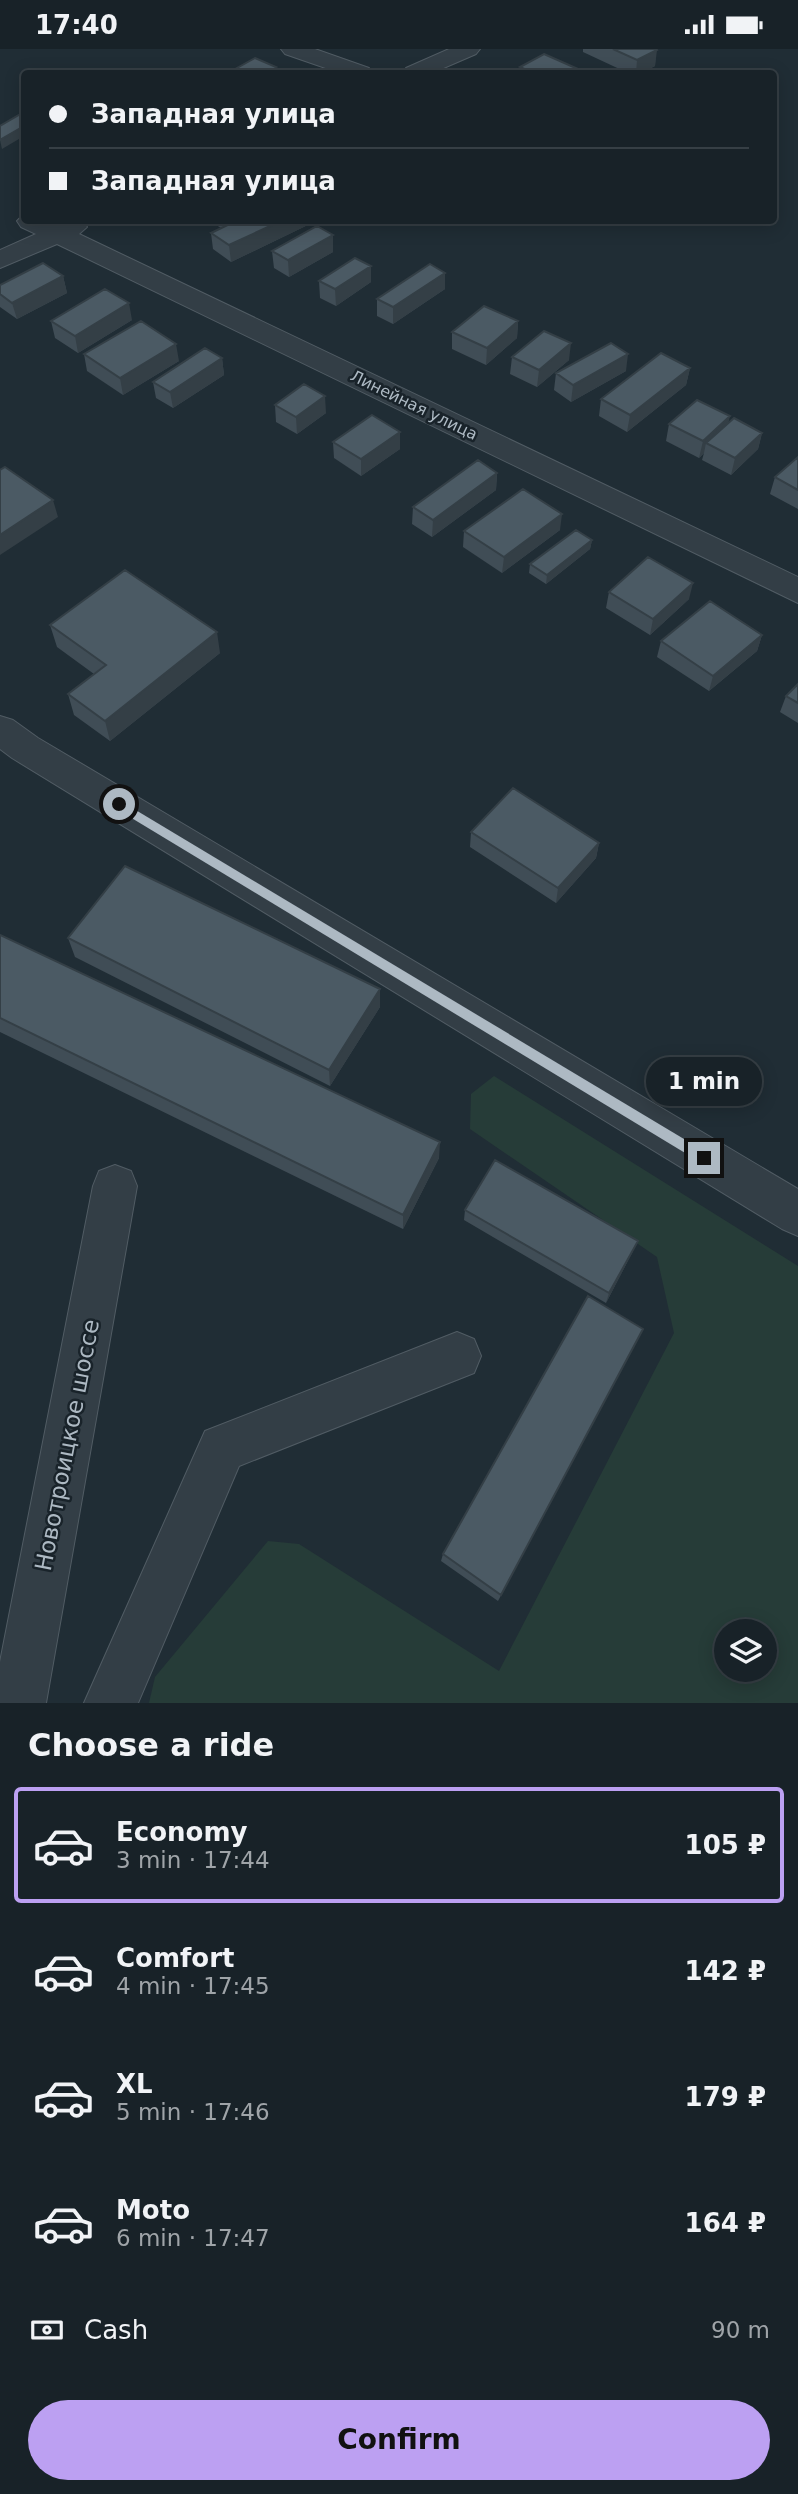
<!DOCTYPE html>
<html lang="en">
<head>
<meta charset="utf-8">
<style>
	:root { --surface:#182228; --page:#212a30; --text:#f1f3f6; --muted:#9fa4a8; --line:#363f45; --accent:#bca0f2 }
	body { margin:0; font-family:"DejaVu Sans",sans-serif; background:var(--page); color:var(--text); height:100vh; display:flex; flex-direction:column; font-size:26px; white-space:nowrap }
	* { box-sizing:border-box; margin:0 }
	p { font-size:23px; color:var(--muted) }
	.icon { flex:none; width:38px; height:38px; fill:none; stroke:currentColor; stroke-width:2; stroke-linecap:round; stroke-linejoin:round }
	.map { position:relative; height:1654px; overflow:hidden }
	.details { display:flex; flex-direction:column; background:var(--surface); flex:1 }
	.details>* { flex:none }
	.banner { position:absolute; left:21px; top:21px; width:756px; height:154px; border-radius:7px; box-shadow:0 4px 18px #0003,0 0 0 2px var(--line); display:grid; align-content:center; height:154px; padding:0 28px; background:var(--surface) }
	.buttons { position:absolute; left:714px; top:1570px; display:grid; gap:14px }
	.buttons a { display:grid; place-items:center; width:63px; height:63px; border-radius:50%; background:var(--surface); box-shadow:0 4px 18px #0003,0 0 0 2px var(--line); font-size:35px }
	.end { position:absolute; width:32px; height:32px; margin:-16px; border:9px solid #adb9c3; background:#111; box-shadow:0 0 0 4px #111 }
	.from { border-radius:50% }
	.bubble { position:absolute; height:49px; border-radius:24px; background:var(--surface); box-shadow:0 4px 18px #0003,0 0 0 2px var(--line); font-size:23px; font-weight:700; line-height:49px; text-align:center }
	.banner b { display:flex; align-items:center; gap:24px; height:66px; font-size:26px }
	.banner b+b { border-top:2px solid var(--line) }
	.banner i { width:18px; height:18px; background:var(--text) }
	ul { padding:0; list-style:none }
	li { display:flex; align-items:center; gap:21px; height:116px; margin:0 14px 10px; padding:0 14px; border:4px solid transparent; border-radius:7px }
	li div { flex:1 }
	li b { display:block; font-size:26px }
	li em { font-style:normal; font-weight:700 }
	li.on { border-color:var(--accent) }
	li>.icon { width:63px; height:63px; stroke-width:1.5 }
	h2 { padding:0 28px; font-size:32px; line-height:84px }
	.pay { display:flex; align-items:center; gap:18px; height:77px; padding:0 28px; font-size:26px }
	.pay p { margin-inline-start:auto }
	.primary-button { display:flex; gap:14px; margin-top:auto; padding:14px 28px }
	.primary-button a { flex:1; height:80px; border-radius:42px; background:var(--accent); color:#111; font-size:28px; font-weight:700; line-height:80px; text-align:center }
	.status { display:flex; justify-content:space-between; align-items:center; height:49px; padding:0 35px; background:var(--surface); direction:ltr }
	.status svg { height:19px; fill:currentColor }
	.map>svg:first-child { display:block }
	.green { fill:#263c38; fill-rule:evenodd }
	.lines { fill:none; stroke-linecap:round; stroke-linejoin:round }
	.minor-casing { stroke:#515c64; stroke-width:2 }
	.minor { fill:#333e46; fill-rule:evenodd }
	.wall { fill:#404d56 }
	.shaded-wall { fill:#343f46 }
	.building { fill:#4b5a64; stroke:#343f46; stroke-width:2 }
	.route { fill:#adb9c3 }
	.labels { text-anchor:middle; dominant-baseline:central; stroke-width:5; stroke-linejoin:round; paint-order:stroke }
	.far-street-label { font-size:16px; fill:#adb9c3; stroke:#19232a }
	.near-street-label { font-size:23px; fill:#adb9c3; stroke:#19232a }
</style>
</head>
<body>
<div class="status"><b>17:40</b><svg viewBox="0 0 49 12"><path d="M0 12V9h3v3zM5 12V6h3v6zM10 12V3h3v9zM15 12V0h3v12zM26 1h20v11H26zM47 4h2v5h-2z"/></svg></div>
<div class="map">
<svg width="798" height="1654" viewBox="0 0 798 1654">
	<rect width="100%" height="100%" fill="#202d35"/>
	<path class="green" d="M494,1027L798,1217V1654H149L155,1628L268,1492L299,1495L499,1622L674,1284L657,1208L470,1080L471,1045ZM726,1582H765V1620H726Z"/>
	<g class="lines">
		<defs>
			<path id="minor" d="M281,0H315L369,19L373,24H340L285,5Z
				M449,0H480L476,5L432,24H402L406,19Z
				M24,165V172H50L58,175L68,172H83L87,178L79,185L798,528V554L57,195L0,219V201L36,185L21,178L17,172Z
				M0,667L13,671L38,689L798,1140V1187L782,1180L12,709L0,700Z
				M115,1116L131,1122L137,1137L46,1654H0V1613L93,1137L99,1122Z
				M457,1283L474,1290L481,1307L474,1324L239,1417L138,1654H84L205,1382Z"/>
		</defs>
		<use href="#minor" class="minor-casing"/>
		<use href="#minor" class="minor"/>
	</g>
	<path class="wall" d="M583,0H656L655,17L641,24H628L583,3Z
		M520,18L587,24H519Z
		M210,172H316L231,213L213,200L211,184L221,179Z
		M333,186V203L289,228L274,219L272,202Z
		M445,224V240L393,275L377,267V250Z
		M63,227L67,244L17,270L0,258V236Z
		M319,232L371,233L336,257L320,249Z
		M132,271L78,304L55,289L51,272Z
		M518,272L517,289L486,316L452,300V283Z
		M84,305L179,312L123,346L87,322Z
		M512,308L569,311L537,338L510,325Z
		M222,309L224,326L173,359L156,349L153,333Z
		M690,319L686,336L627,383L599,367L601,350Z
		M626,322L571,353L554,341L556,324Z
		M275,356L326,364L297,385L276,373Z
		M728,374L762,384L758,400L731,426L702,411L704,404L699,409L666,392L669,375Z
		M333,393L400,400L361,427L334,409Z
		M798,408V460L770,445L775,428Z
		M497,424L496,441L432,488L412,475L413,458Z
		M560,481L502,524L463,498L464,482Z
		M592,491L590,500L546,535L529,524L530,515Z
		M609,543L689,550L650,586L606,559Z
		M50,576L220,604L110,692L74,666L68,645L94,625L57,598Z
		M762,586L757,602L709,642L657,608L661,592Z
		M798,635V674L780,663L786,647Z
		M471,783L599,794L596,809L556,854L470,798Z
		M0,886L439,1109L403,1180L0,983Z
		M68,889L380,940V958L330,1037L75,908Z
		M465,1161L633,1202L606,1254L464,1171Z
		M643,1280L498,1552L441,1512L443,1505Z"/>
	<path class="shaded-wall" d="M657,1L655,17L641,24H636L637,11Z
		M276,18V24H264Z
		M24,77V87L2,100L0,91Z
		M281,172H316L231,213L229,196Z
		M333,186V203L289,228L288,211Z
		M371,217V233L336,257L335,240Z
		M445,224V240L393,275V258Z
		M63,227L67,244L17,270L12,254Z
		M129,254L132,271L78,304L75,287Z
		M518,272L517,289L486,316L487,299Z
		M571,294L569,311L537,338L539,321Z
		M176,295L179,312L123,346L120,329Z
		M628,305L626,322L571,353L573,336Z
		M222,309L224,326L173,359L170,343Z
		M690,319L686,336L627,383L630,366Z
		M325,347L326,364L297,385L296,368Z
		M730,367L726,384L706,394L704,404L699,409L703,392Z
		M400,383V400L361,427V410Z
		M762,384L758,400L731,426L735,409Z
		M497,424L496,441L432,488L433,471Z
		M53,451L58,468L0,506V486Z
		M562,465L560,481L502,524L504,508Z
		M592,491L590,500L546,535L547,526Z
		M693,534L689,550L650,586L653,570Z
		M217,583L220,604L110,692L105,672Z
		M762,586L757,602L709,642L713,627Z
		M599,794L596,809L556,854L558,839Z
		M380,940V958L330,1037L329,1021Z
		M440,1093L439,1109L403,1180V1166Z
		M638,1192L633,1202L606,1254L609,1244Z"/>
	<path class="building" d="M613,0H656L657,1L637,11Z
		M544,5L587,24H533L520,18Z
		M255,9L276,18L264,24H228Z
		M177,21L184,24H169Z
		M24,63V77L0,91V77Z
		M232,172H281L229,196L211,184L234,173Z
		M317,177L333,186L288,211L272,202Z
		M355,209L371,217L335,240L319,232Z
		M43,214L63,227L12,254L0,245V236Z
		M430,215L445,224L393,258L377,250Z
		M105,240L129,254L75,287L51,272Z
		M484,257L518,272L487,299L452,283Z
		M141,272L176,295L120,329L84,305Z
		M544,282L571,294L539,321L512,308Z
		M611,294L628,305L573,336L556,324Z
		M205,299L222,309L170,343L153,333Z
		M661,304L690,319L630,366L601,350Z
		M304,335L325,347L296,368L275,356Z
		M697,351L730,367L703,392L669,375Z
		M372,366L400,383L361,410L333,393Z
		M734,369L762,384L735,409L706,394Z
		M798,408V441L775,428Z
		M478,411L497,424L433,471L413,458Z
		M5,418L53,451L0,486V421Z
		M523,440L562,465L504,508L464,482Z
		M576,481L592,491L547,526L530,515Z
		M648,508L693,534L653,570L609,543Z
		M125,521L217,583L105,672L68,645L106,616L50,576Z
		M710,552L762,586L713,627L661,592Z
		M798,635V654L786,647Z
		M513,739L599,794L558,839L471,783Z
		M125,817L380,940L329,1021L68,889Z
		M0,886L440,1093L403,1166L0,969Z
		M495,1111L638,1192L609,1244L465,1161Z
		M588,1247L643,1280L501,1546L443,1505Z"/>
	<path class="route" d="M119,751L709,1105V1113H700L115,759L113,755Z"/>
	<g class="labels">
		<g class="far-street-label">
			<text transform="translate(414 356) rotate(26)">Линейная улица</text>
		</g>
		<g class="near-street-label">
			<text transform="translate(67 1396) rotate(-79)">Новотроицкое шоссе</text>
		</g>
	</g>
</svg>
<div class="buttons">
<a><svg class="icon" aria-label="layers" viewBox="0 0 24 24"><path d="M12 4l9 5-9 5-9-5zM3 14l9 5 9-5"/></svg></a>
</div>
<i class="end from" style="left:119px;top:755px"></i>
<i class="end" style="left:704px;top:1109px"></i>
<div class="bubble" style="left:646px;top:1008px;width:116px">1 min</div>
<div class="banner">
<b><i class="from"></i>Западная улица</b>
<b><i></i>Западная улица</b>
</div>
</div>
<section class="details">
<h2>Choose a ride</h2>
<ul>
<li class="on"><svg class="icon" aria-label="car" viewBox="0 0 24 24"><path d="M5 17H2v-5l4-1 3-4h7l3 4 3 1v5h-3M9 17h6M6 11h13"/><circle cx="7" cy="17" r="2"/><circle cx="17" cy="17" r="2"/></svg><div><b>Economy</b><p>3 min · 17:44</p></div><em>105 ₽</em></li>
<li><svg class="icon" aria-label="car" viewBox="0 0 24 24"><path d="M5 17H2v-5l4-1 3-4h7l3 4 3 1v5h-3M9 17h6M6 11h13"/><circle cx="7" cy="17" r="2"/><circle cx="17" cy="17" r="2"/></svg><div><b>Comfort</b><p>4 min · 17:45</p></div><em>142 ₽</em></li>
<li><svg class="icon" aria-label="car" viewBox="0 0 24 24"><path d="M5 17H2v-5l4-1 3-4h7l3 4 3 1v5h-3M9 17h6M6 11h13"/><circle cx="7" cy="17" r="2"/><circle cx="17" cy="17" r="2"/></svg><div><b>XL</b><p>5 min · 17:46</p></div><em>179 ₽</em></li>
<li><svg class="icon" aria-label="car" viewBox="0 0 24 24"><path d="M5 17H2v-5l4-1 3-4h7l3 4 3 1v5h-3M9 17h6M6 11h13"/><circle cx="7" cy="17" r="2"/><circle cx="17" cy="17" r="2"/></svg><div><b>Moto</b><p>6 min · 17:47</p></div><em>164 ₽</em></li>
</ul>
<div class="pay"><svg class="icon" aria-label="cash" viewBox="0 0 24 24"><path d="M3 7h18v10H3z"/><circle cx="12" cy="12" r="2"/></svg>Cash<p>90 m</p></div>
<div class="primary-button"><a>Confirm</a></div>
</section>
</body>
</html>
